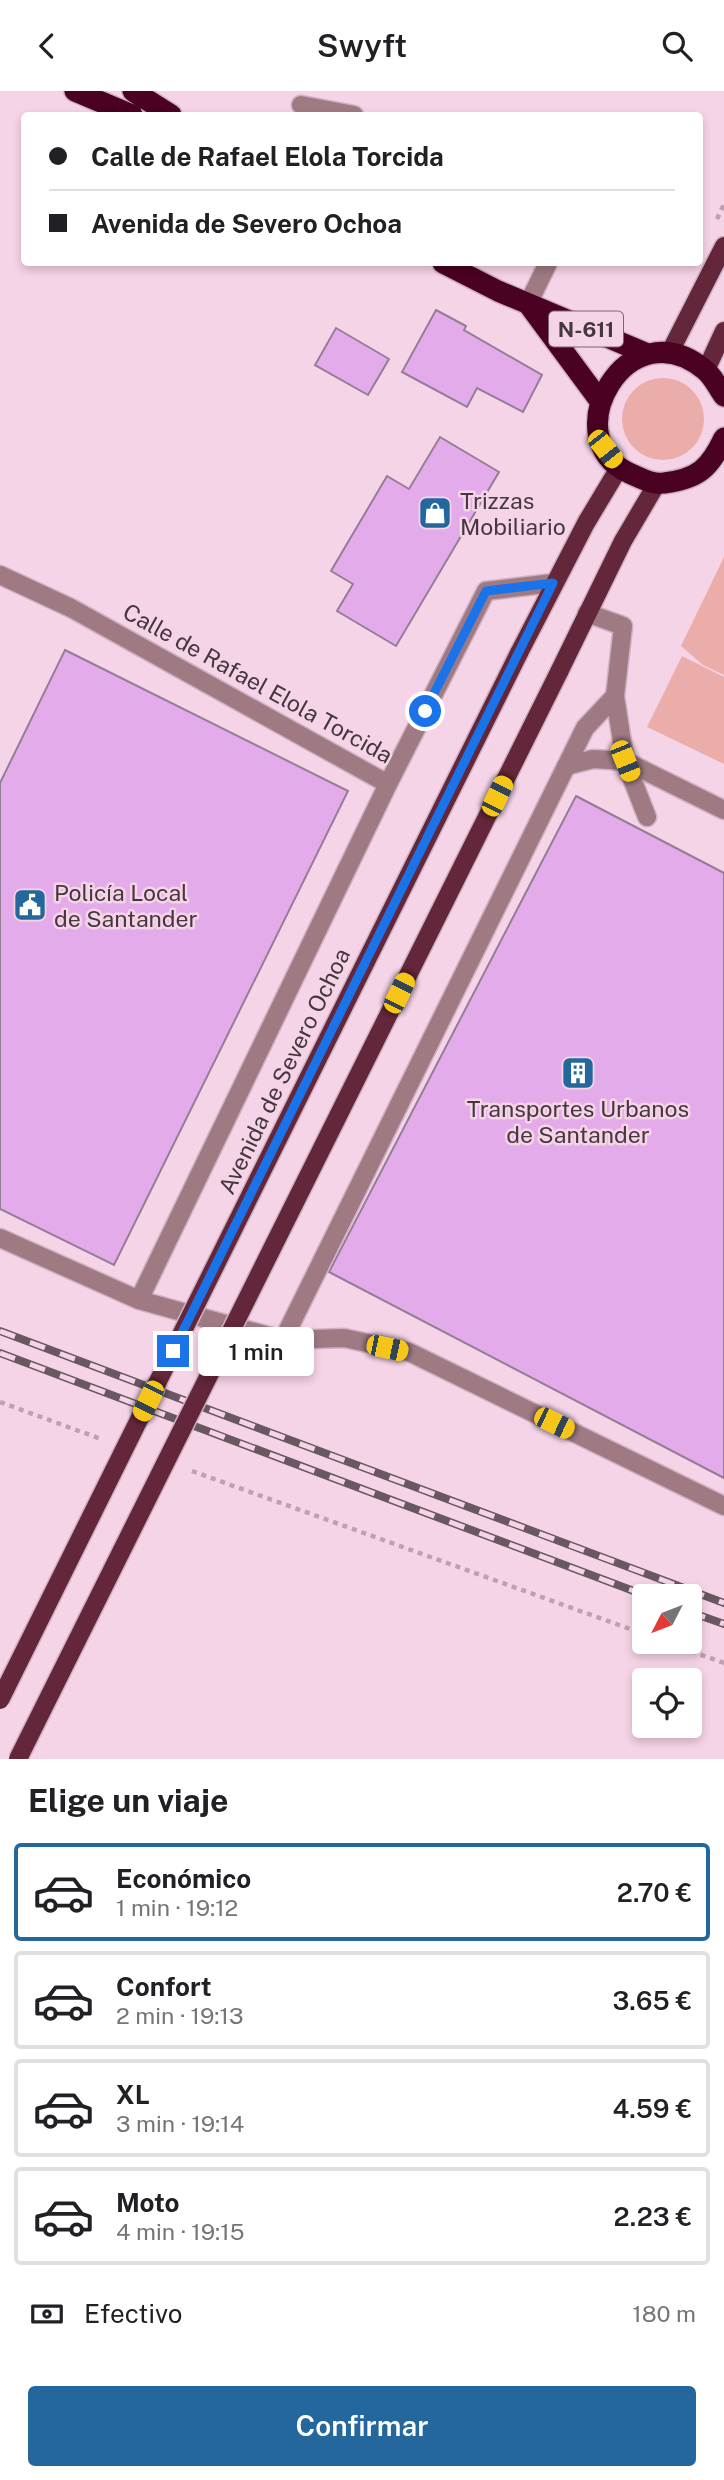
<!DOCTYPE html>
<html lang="es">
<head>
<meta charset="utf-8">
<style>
	:root { --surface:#fff; --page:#f6f6f6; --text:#202124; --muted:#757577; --line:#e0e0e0; --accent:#23679c }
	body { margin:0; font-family:"Public Sans",sans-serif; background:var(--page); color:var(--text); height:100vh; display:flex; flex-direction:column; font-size:26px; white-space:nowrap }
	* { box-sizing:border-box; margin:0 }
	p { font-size:23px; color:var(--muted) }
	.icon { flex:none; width:38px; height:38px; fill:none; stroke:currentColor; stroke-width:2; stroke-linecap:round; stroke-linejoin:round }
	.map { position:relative; height:1668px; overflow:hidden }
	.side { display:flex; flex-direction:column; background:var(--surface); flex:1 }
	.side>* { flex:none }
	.guide { position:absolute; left:21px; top:21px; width:682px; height:154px; border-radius:7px; box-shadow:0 4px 10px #0003; display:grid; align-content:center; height:154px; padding:0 28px; background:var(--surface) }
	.needle { width:46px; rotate:228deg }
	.buttons { position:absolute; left:632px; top:1493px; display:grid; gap:14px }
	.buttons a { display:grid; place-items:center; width:70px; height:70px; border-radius:7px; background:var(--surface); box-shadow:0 4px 10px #0003; font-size:35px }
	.end { position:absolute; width:32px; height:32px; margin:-16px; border:9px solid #1a73e8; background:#fff; box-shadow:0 0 0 4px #fff }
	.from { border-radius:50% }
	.bubble { position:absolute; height:49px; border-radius:7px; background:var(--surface); box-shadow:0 4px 10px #0003; font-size:23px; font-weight:600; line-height:49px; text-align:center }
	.car { position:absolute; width:21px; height:42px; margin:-21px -10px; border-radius:9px; box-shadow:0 0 5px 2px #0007; background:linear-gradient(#f5c518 24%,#345 0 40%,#f5c518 0 76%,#345 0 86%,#f5c518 0) }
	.guide b { display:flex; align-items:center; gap:24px; height:66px; font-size:26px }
	.guide b+b { border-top:2px solid var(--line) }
	.guide i { width:18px; height:18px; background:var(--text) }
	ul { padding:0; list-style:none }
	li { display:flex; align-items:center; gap:21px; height:98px; margin:0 14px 10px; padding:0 14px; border:4px solid var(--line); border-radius:7px }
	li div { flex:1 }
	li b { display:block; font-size:26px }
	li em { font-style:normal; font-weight:600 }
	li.current { border-color:var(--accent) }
	li>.icon { width:63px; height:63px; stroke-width:1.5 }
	h2 { padding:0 28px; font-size:32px; line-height:84px }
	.pay { display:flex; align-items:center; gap:18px; height:77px; padding:0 28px; font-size:26px }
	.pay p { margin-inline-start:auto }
	.primary-button { display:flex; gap:14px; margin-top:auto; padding:14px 28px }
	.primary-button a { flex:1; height:80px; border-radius:7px; background:var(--accent); color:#fff; font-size:28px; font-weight:600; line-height:80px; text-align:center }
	header { display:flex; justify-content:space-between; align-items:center; height:91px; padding:0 28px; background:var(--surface); font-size:32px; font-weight:600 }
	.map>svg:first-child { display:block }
	.green { fill:#ebadaa }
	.building { fill:#e4abea; stroke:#947d96; stroke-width:2 }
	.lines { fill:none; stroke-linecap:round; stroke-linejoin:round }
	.minor-casing { stroke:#cfb1c2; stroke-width:21 }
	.major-casing { stroke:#cfb1c2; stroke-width:21 }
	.highway-casing { stroke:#cfb1c2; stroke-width:24 }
	.path { stroke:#bda1b1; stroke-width:4.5; stroke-dasharray:5 5; stroke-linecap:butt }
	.minor { stroke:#9f7a83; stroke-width:18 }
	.major { stroke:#63263a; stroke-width:18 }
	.highway { stroke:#4b0121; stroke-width:21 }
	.rail-casing { stroke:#695761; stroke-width:8 }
	.rail { stroke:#f6d4e7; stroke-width:5; stroke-dasharray:16; stroke-linecap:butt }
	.major-bridge-casing { stroke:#cfb1c2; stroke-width:21; stroke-linecap:butt }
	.major-bridge { stroke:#63263a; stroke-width:18 }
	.route { stroke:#1a73e8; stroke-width:9 }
	.labels { text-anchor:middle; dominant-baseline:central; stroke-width:5; stroke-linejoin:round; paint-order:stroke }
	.shield { fill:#f6d4e7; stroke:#7a6671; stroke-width:2 }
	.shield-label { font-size:21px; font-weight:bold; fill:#45373f }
	.poi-label { font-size:23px; fill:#45373f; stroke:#f6d4e7; text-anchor:start }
	.street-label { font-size:23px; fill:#45373f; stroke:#f6d4e7 }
</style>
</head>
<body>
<header><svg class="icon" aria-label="back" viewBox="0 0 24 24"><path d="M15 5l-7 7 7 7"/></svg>Swyft<svg class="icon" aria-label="search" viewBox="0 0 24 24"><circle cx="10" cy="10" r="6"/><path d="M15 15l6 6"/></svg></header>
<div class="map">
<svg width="724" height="1668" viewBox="0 0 724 1668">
	<rect width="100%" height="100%" fill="#f6d4e7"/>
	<path class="green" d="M622 328a41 41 0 1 1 82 0a41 41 0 1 1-82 0Z
		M724,466V584L703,574L681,555Z
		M682,565L724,586V673L647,636Z"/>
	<path class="building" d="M436,219L466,235L464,239L542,284L523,321L477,297L467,316L402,281Z
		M336,237L389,268L368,304L315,274Z
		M440,346L499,381L396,555L337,520L353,493L331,480L387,385L409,398Z
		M65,559L348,700L114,1174L0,1118V692Z
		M576,705L724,782V1387L329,1181Z"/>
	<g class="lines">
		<defs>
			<path id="minor" d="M301,14L354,24
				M528,213L548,172
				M0,484L71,517L388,693
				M587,522L623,535L615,605L625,670L647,726
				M566,675L593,668L625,670L724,719
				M0,1147L139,1209L283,1249L344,1247L409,1261L724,1415
				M139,1209L388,693L486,500L553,492
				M283,1249L585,637L615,605"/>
			<path id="major" d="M670,261L724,155
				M706,279L724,240
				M519,562L586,432L619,377
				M559,581L623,450L656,394"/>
			<path id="highway" d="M75,0L132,24
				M133,0L171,24
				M443,172L498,200L645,262
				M529,214L600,310
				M724,305C718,297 713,285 705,279C627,214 554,348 629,382C641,387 652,394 664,392C698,388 710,377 724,347"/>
		</defs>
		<use href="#minor" class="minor-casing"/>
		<use href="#major" class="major-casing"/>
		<use href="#highway" class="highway-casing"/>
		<path class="path" d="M717,128L724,113
			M0,1311L101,1348
			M192,1380L644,1543
			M663,1550L724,1572"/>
		<use href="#minor" class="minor"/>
		<use href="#major" class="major"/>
		<use href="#highway" class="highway"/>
		<defs>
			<path id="rail" d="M0,1240L724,1512
				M0,1262L647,1505
				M690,1521L724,1533"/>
		</defs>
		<use href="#rail" class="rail-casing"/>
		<use href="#rail" class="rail"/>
		<defs>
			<path id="major-bridge" d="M0,1609L519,562
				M18,1668L559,581"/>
		</defs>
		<use href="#major-bridge" class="major-bridge-casing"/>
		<use href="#major-bridge" class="major-bridge"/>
	</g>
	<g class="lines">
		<path class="route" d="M173,1260L553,492L486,500L425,620"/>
	</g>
	<defs>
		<symbol id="shop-square" viewBox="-11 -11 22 22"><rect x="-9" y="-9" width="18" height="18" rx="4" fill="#23679c" stroke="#f6d4e7"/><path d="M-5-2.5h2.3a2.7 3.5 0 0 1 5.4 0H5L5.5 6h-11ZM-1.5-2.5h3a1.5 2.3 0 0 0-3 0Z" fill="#fff"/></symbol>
		<symbol id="civic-square" viewBox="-11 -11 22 22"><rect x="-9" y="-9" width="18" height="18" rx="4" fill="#23679c" stroke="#f6d4e7"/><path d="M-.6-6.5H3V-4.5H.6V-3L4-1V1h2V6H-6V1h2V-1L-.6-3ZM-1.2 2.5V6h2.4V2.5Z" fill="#fff"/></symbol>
		<symbol id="building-square" viewBox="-11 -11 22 22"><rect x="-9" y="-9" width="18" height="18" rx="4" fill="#23679c" stroke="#f6d4e7"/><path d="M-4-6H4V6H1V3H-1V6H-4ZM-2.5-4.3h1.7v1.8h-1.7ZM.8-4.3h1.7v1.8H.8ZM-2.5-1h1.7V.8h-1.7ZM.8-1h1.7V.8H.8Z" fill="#fff"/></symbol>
	</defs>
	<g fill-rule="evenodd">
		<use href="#shop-square" x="416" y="403" width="38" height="38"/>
		<use href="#civic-square" x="11" y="795" width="38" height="38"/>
		<use href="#building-square" x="559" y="963" width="38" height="38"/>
	</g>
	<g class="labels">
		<rect class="shield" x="549" y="220.5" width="74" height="35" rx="5"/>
		<g class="shield-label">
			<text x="586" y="238">N-611</text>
		</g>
		<g class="poi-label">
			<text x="460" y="409">Trizzas<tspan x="460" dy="26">Mobiliario</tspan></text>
			<text x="54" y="801">Policía Local<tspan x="54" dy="26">de Santander</tspan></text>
			<text x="578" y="1017" text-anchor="middle">Transportes Urbanos<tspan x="578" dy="26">de Santander</tspan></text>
		</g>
		<g class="street-label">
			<text transform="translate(258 592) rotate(29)">Calle de Rafael Elola Torcida</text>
			<text transform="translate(284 980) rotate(-64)">Avenida de Severo Ochoa</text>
		</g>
	</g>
</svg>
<div class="buttons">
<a><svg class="needle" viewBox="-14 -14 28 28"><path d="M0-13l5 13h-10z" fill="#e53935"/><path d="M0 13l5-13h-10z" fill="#757577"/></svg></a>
<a><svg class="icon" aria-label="locate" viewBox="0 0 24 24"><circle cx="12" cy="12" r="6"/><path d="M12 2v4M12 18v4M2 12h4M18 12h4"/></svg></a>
</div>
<i class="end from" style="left:425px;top:620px"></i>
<i class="end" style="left:173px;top:1260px"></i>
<div class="bubble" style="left:198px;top:1236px;width:116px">1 min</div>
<i class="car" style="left:605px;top:358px;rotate:142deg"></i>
<i class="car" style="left:625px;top:670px;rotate:158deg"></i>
<i class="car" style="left:497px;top:705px;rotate:26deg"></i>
<i class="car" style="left:399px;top:902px;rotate:26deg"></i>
<i class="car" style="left:387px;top:1257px;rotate:102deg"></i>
<i class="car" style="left:148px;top:1310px;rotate:206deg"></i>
<i class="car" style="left:554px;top:1332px;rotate:116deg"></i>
<div class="guide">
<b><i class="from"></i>Calle de Rafael Elola Torcida</b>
<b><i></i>Avenida de Severo Ochoa</b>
</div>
</div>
<section class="side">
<h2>Elige un viaje</h2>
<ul>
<li class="current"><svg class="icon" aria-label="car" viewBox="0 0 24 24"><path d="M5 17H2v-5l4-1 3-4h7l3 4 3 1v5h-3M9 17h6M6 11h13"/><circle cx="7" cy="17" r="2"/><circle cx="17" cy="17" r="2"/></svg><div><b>Económico</b><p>1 min · 19:12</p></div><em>2.70 €</em></li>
<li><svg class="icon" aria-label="car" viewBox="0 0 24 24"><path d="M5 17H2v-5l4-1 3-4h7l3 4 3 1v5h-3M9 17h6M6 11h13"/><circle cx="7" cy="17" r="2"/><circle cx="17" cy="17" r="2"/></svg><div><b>Confort</b><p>2 min · 19:13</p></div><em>3.65 €</em></li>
<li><svg class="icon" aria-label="car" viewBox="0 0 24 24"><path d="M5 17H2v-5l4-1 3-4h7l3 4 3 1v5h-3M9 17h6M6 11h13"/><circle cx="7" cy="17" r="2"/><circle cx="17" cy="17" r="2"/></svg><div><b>XL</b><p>3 min · 19:14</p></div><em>4.59 €</em></li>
<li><svg class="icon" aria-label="car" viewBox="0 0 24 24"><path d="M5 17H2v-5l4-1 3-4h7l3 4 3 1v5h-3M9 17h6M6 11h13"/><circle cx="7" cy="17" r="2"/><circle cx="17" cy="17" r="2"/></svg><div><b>Moto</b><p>4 min · 19:15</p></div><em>2.23 €</em></li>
</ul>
<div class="pay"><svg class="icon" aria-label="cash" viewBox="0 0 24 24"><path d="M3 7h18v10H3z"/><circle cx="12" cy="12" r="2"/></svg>Efectivo<p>180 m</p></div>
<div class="primary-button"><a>Confirmar</a></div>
</section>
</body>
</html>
